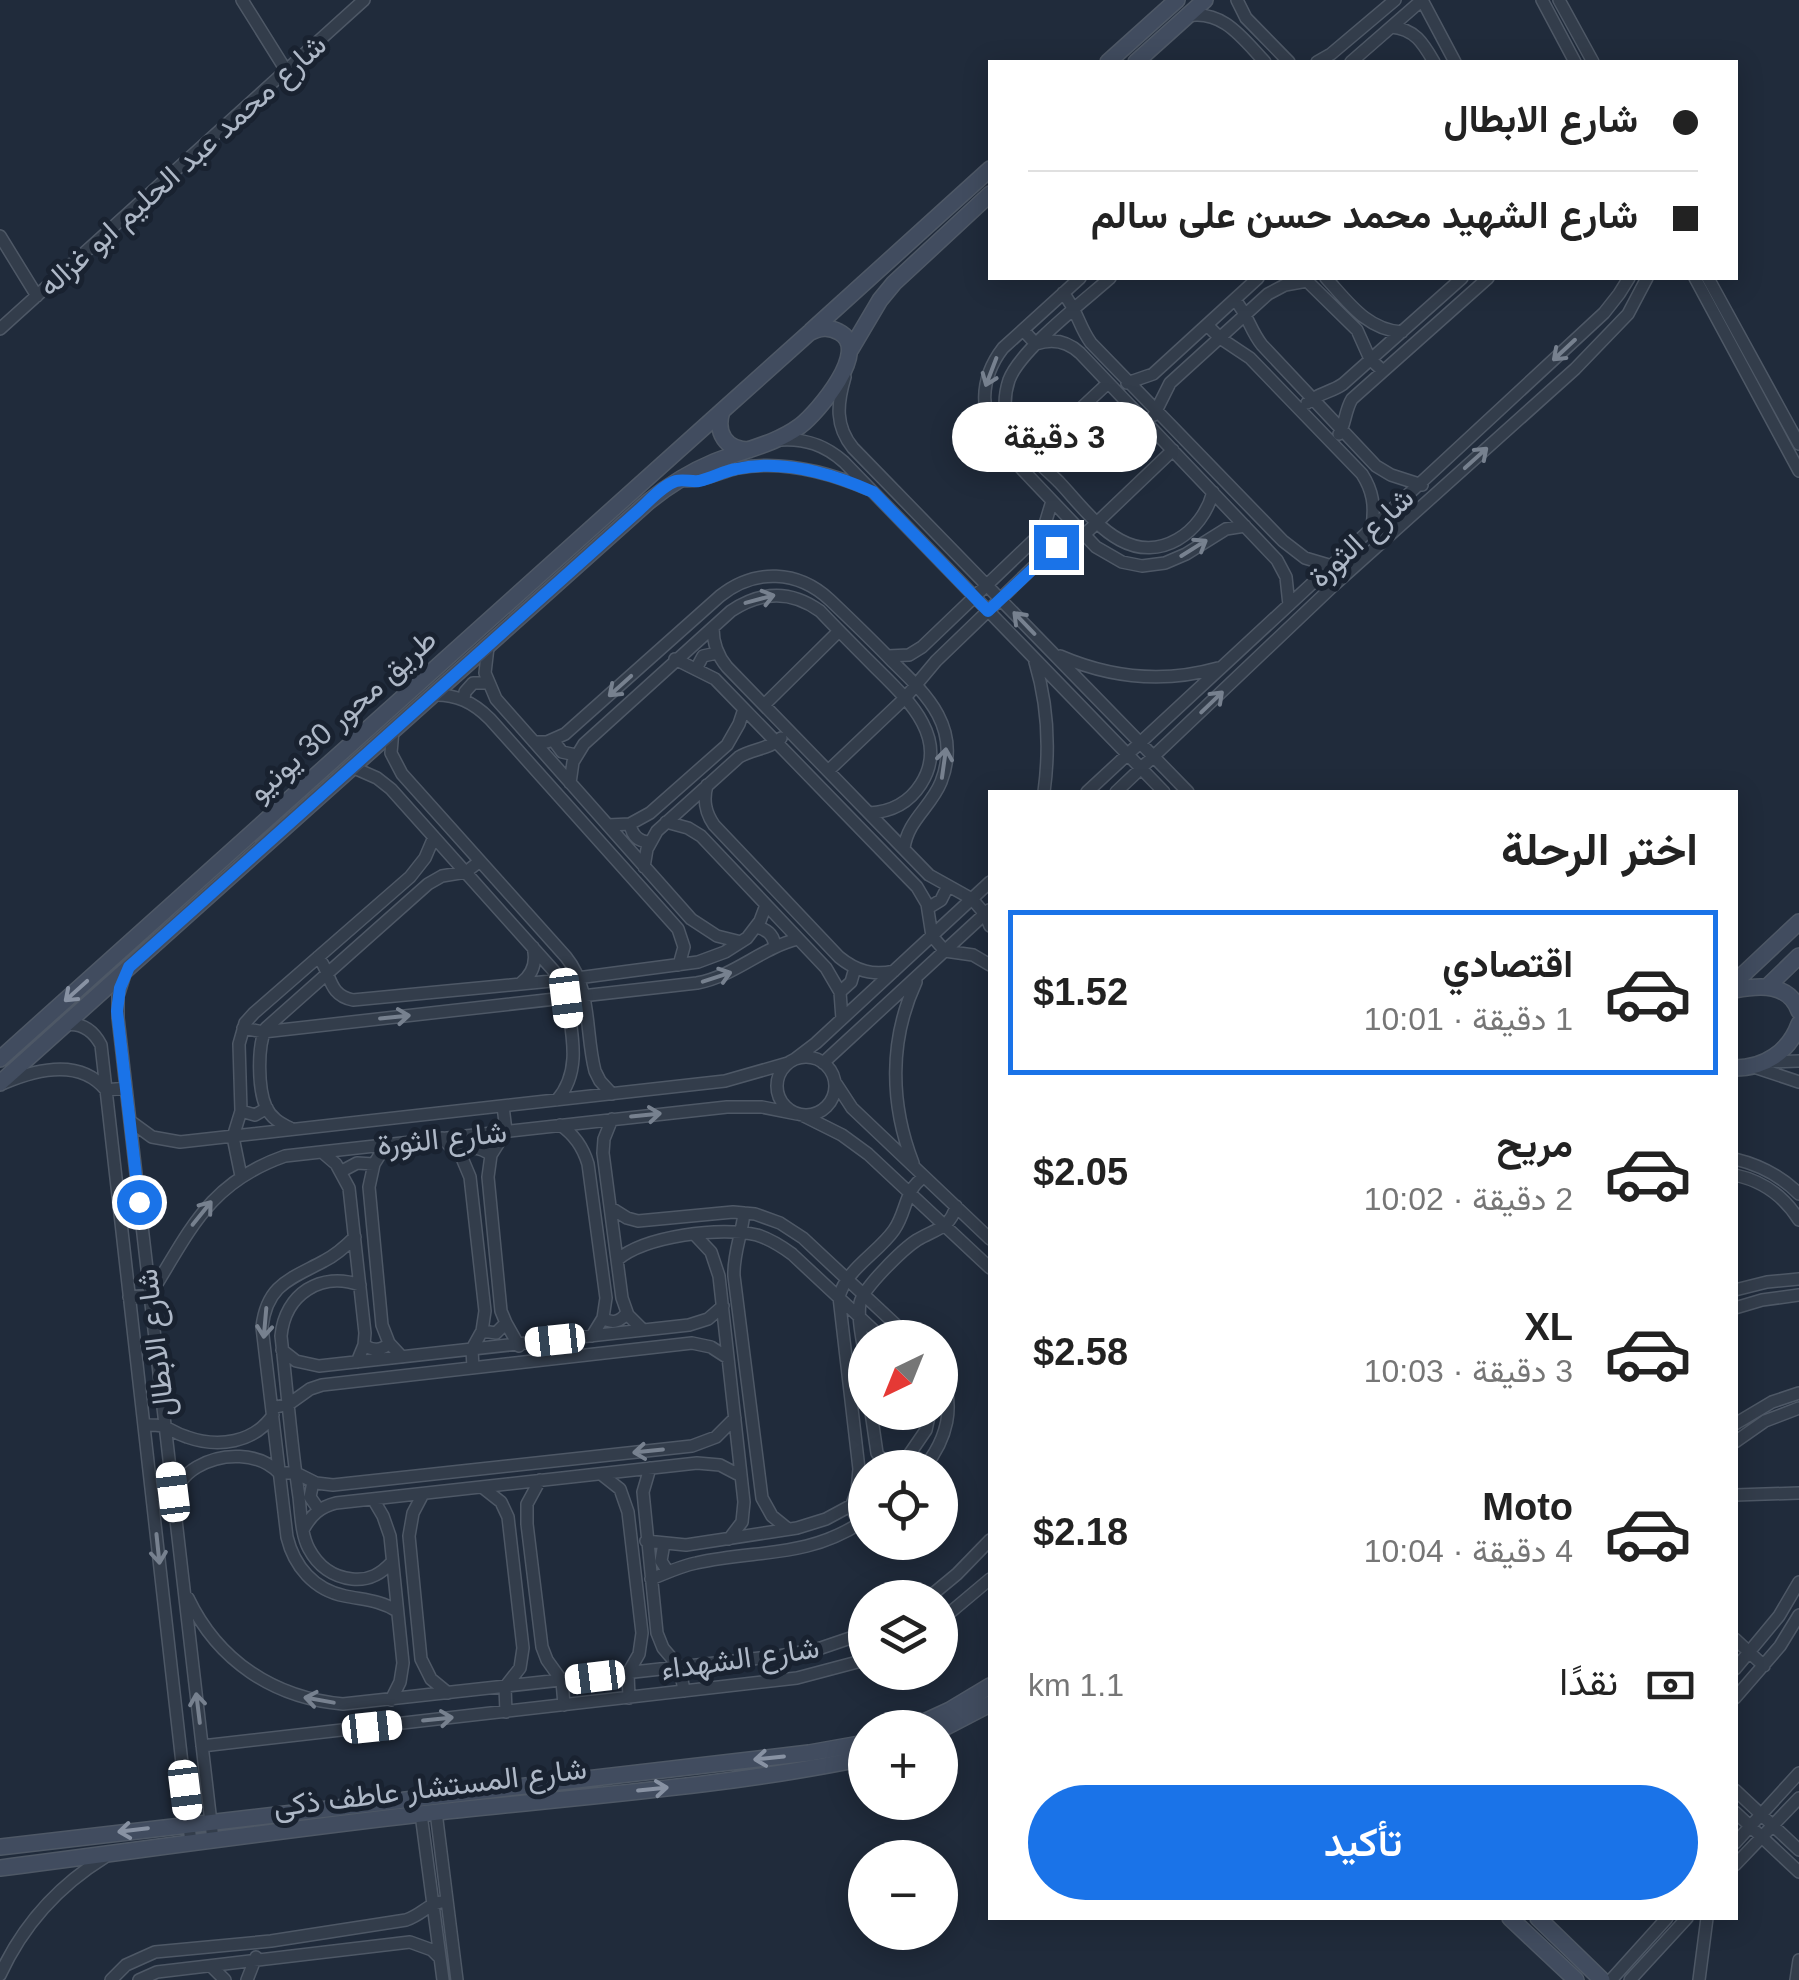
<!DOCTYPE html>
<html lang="ar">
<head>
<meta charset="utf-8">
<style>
	:root { --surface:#fff; --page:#f6f6f6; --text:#222; --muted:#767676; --line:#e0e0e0; --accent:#1a73e8 }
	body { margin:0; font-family:Arial,Vazirmatn,sans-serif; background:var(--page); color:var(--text); direction:rtl; height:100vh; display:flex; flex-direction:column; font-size:38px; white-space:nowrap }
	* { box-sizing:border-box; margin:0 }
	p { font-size:32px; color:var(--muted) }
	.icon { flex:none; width:55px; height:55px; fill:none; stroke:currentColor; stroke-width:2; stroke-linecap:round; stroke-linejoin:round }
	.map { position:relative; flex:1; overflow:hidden; direction:ltr }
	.drawer { position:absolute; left:988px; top:790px; width:750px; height:1130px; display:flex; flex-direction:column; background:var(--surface); border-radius:0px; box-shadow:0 5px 25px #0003; direction:rtl }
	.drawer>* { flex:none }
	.hud { position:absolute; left:988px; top:60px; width:750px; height:220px; border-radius:0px; box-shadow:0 5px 25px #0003; direction:rtl; display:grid; align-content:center; height:220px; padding:0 40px; background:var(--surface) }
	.needle { width:65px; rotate:223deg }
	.controls { position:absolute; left:848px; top:1320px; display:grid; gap:20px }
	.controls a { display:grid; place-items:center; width:110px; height:110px; border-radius:50%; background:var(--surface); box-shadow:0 5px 25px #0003; font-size:50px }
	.end { position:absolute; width:45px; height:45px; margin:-22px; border:12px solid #1a73e8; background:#fff; box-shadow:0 0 0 5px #fff }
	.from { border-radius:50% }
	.bubble { position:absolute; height:70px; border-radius:35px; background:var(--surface); box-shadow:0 5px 25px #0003; font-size:32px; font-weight:600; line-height:70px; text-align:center; direction:rtl }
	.car { position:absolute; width:30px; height:60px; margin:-30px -15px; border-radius:12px; box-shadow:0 0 8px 2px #0007; background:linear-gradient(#fff 24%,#345 0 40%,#fff 0 76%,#345 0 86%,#fff 0) }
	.hud b { display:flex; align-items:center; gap:35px; height:95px; font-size:38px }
	.hud b+b { border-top:2px solid var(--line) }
	.hud i { width:25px; height:25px; background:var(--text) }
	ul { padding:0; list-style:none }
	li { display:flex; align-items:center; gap:30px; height:165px; margin:0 20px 15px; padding:0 20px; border:5px solid transparent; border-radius:0px }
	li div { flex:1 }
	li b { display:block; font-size:38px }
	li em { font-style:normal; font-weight:600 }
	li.active { border-color:var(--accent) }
	li>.icon { width:90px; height:90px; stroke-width:1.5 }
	h2 { padding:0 40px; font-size:45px; line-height:120px }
	.pay { display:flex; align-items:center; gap:25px; height:110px; padding:0 40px; font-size:38px }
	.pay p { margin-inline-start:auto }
	.button { display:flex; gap:20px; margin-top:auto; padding:20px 40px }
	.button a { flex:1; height:115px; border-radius:60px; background:var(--accent); color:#fff; font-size:40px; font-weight:600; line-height:115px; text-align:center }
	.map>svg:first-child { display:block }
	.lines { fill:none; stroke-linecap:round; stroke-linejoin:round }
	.street-casing { stroke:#4e5866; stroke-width:14 }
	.secondary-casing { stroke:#4e5866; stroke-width:18 }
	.street { stroke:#333d4b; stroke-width:11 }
	.secondary { stroke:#414c5f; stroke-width:15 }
	.oneway { stroke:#77818f }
	.oneway2 { stroke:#8892a3 }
	.route { stroke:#1a73e8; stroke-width:12 }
	.labels { text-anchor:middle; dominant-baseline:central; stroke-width:10; stroke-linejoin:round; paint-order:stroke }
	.street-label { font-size:30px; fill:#aeb8c7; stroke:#192230 }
</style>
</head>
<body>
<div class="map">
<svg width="1799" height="1980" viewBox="0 0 1799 1980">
	<rect width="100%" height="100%" fill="#202b3b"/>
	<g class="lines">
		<defs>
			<path id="street" d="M242,0L287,72
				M1237,0L1246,18L1289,62
				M1422,0L1455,62
				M1542,0L1575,62
				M1559,0L1593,62
				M1187,16C1223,9 1243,39 1265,62
				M1391,27C1415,29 1423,43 1434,62
				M1317,62L1331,54L1395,0
				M1351,62L1422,0
				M0,236L37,296
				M1080,278L1003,348C979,379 979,414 1001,447L1096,547L1122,562L1142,566L1165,563L1186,554L1226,529L1245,526
				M1110,278C1084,301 1020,350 1009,380C1004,395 1004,411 1009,425C1019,448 1042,465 1059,482C1077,501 1096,527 1120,540C1160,562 1202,533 1213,492
				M1304,278L1357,330L1370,359L1383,371
				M1326,278C1348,302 1367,330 1402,332
				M1695,278L1799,471
				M1708,278L1799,444
				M1063,293C1078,311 1078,325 1091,343L1283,541L1305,558L1332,566
				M1235,300C1248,315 1250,330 1262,345L1376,466L1391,475L1422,485
				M1207,325L1220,338L1250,358L1362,474C1373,491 1375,506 1372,526
				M0,329L364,0
				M1023,330L1036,344C1053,338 1067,341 1080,353L1277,560L1286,577L1289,605
				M845,377C837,404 835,426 853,448L1188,792
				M1127,383L1153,374L1258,278
				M1307,403C1316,394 1332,392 1343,384L1462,278
				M1154,415L1170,383L1268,294L1285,285L1307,281
				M1339,434C1345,426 1345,410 1352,399L1488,278
				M779,440C805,438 825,445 844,462L1164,792
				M1031,455L1108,383
				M678,480C700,484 717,473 738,468C781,460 828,472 868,489
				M713,628C713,643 717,655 727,667L929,875L972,899L985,914L990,926
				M488,647L485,673L496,699L691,919L717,936L741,942
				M888,656L909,655L922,647L1036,538L1045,524L1052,501
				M1060,656C1111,678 1165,683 1218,668
				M675,659L715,679L917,887L927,904L932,936L945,951L973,955L990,965
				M1035,662C1048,705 1050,748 1044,792
				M696,669L703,656L717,653
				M433,695C456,694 473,702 490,719L678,929L684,947L679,965
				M464,699L465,692L473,683H487
				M764,705L839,631
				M393,730L391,753L402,774L566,957C592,989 585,1033 595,1071L600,1081L612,1094
				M553,740L562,752L576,755
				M534,742H547L565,734L720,596C755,568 798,570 830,600C851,620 872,640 892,661C927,695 962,728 941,782C931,807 907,821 904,849
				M352,767L377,778L391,789L562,980L566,992C570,1028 584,1069 557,1100
				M828,771L905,698L936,661L1049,552L1084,535L1173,450
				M570,783L573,762L584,744L731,611C761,591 791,590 820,611C838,630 856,648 874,666C905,697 951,737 921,784C909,803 890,812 869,813
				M707,785C703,800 705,812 714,825L839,957C856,971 873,976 894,971
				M1087,792L1604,313L1619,294L1629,278
				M1116,792L1333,586L1575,369L1628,314L1647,278
				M666,822L688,828L701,836L826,968L840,992L842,1019
				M630,824C632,835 638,842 650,842
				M608,825L630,824L650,813L727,745L739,724L744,709
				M644,867L647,849L657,831L739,757C752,749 770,749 781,738
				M928,908L941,900L948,886
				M756,927C767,929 774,935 775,947
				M318,957C332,973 327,995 353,1000L562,980L698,962L725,952L747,938L760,921L766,905
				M126,971L118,996V1018L213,1840
				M521,983C533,974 537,962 533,947
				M840,992L851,982L855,968
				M64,1025C81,1022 93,1030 101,1045L191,1843
				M243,1028L263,1032L697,983C735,976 761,948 798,939
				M777 1086a29 29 0 1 1 58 0a29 29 0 1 1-58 0Z
				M795,1059L816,1043L990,882
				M1766,1062L1799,1061
				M823,1063L989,910
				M1754,1067L1799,1082
				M835,1082L852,1108L990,1239
				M4,1083C37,1069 80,1058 106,1090L126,1088
				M503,1106L506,1131L491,1155L488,1177L501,1311L506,1323L519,1346
				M241,1111L255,1115L267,1108
				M802,1115L842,1135L868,1154L990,1268
				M612,1119L604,1139L603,1153L622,1298L628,1315L643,1330
				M130,1121L152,1137L180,1142L725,1081L788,1063
				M560,1125C575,1135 583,1147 588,1164L606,1298L603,1318L592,1336
				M290,1128C280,1123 271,1118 266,1107C258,1089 257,1046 266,1028L428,884L442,876L466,872L480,861
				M442,1138L462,1158L470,1177L485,1311L482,1331L472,1349L473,1368
				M386,1145L374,1164L369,1187L382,1325L389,1343L402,1357
				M322,1152L336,1164L349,1188L365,1333L364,1345L357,1362
				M458,1152C470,1146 481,1147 491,1155
				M1735,1159C1760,1165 1780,1175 1799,1194
				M913,1163C890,1104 889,1040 916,982
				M342,1171L357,1163L374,1164
				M1735,1175C1763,1181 1784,1196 1799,1220
				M241,1176L233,1137L241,1111L239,1044L245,1023L254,1013L410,877L425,858L434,837
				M611,1208L627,1218L638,1221L733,1212L755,1214L780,1223L803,1238L910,1338
				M744,1213C742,1234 733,1254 734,1276L762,1498L772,1516L788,1529
				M695,1235L711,1252L719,1276L744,1502L742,1522L729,1539
				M355,1237C346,1246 336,1255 324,1261C291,1279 267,1284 262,1327L287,1537C294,1566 314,1590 345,1596C364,1600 380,1600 397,1611
				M617,1260C645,1236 721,1226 757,1235C770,1239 781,1246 792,1254L882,1338
				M360,1285C321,1271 285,1294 281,1336C287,1389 291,1443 299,1497C301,1514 301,1534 309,1549C318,1566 333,1577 352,1579C369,1581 381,1574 392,1562
				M1735,1290L1767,1282L1799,1279
				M129,1297L150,1295C190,1231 208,1183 285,1156L727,1107H762L797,1114
				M1735,1308L1762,1300L1799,1295
				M603,1318C612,1324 621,1322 627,1312
				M482,1331L496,1333L506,1323
				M364,1345C373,1351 382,1351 389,1343
				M282,1350L296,1361L319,1366L689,1325L708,1319L723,1306
				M865,1358C863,1341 857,1320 860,1303C863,1288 903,1249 917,1240C935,1229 950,1229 956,1206
				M272,1408L289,1404L310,1389L322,1385L692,1343L711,1347L728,1358
				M871,1412L877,1453L887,1468
				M1735,1424L1772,1402L1799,1393
				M144,1425C171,1424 165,1430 187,1437C218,1448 254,1443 273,1415
				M1735,1442L1765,1421L1799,1408
				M650,1468L643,1492L657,1633L663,1648L680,1668L684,1691
				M900,1468L926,1430L930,1412
				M924,1468C947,1439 956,1406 940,1372
				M601,1474L620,1489L628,1512L642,1633L639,1654L628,1673L629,1698
				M540,1480L527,1504V1524L542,1647L547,1660L562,1681L564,1705
				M313,1482L310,1497L319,1510
				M482,1487L501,1502L508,1517L523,1648L520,1668L505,1687L506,1712
				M423,1494L413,1513L409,1536L421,1659L431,1679L448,1693
				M152,1495C186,1491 173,1481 197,1467C222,1452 259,1452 279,1473H296L316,1483L333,1485L692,1446L716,1437L735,1418
				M1735,1495L1799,1493
				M373,1499L383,1516L390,1536L403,1663L400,1682L391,1700
				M860,1524L851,1507L857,1491L859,1469L839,1297C846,1269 878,1253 894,1230C907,1212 904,1190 924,1177
				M303,1530C311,1515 320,1507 336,1503L697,1463L720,1465L741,1476
				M646,1541L686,1545L797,1528L826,1519L865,1498
				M664,1543L661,1561L668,1572
				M651,1579C666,1573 681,1566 696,1563C758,1549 804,1559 862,1522
				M188,1598C218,1661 274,1698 343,1704L779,1656L818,1649L865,1633
				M928,1598L957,1574L990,1540
				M940,1621L990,1579
				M1735,1639L1764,1666
				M1735,1669L1779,1616L1799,1582
				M1735,1698L1780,1646L1799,1615
				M202,1746L797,1678L865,1660
				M1735,1790L1799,1850
				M436,1812L457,1980
				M1735,1812L1799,1872
				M421,1814L443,1980
				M1735,1843L1799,1773
				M1735,1865L1799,1798
				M211,1966L225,1980
				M0,1975C23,1925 58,1886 105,1857
				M111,1980L126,1965L155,1952L271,1941L406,1920C425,1913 427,1903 447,1901
				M139,1980L157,1972L410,1942L432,1950L440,1958
				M247,1980L256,1957
				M1611,1980L1667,1918
				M1630,1980L1687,1918
				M1699,1980L1707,1918
				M1796,1980L1799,1960"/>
			<path id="secondary" d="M1108,62L1177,0
				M1136,62L1205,0
				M811,331L990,169
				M851,349L880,300L894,283L990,194
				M1735,982L1799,922
				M1767,987L1799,956
				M1735,990C1760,985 1789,983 1799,1011
				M0,1059L722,411
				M1735,1068C1764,1068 1789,1052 1799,1024
				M0,1083L648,502C669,485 690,472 714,462C743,450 774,445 800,426C818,412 872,349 839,332C828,326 819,328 809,333L722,411C715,433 726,450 749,450
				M911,1728L950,1710L990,1686
				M940,1730L990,1704
				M0,1847L809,1753L865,1743
				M0,1868C140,1850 281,1830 421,1814C569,1797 719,1788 865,1758
				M1510,1918L1576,1980
				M1538,1918L1602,1980"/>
		</defs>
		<use href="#street" class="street-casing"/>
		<use href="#secondary" class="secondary-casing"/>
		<use href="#street" class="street"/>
		<use href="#secondary" class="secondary"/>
	</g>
	<defs><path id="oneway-shaft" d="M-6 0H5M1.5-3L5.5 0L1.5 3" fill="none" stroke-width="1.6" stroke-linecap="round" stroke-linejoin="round" transform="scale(2.5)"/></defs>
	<g class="oneway">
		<use href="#oneway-shaft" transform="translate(1564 350) rotate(137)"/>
		<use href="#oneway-shaft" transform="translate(991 372) rotate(111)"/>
		<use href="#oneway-shaft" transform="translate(1476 458) rotate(-42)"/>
		<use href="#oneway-shaft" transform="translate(1194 548) rotate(-32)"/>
		<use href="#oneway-shaft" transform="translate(760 599) rotate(-15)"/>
		<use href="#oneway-shaft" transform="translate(1024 623) rotate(-134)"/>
		<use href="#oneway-shaft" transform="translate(620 686) rotate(138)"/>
		<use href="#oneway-shaft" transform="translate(1212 702) rotate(-44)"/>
		<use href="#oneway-shaft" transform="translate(944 763) rotate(-82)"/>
		<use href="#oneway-shaft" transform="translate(717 977) rotate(-18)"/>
		<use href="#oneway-shaft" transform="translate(395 1017) rotate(-6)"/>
		<use href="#oneway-shaft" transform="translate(646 1115) rotate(-6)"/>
		<use href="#oneway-shaft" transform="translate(202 1213) rotate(-51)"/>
		<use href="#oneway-shaft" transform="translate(265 1323) rotate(95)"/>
		<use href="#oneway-shaft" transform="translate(648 1451) rotate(174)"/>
		<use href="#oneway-shaft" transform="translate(158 1549) rotate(84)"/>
		<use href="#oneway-shaft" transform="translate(319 1700) rotate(-170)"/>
		<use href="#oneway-shaft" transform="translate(198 1708) rotate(-97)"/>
		<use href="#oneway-shaft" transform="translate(438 1719) rotate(-6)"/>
	</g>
	<g class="oneway2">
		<use href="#oneway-shaft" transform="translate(76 991) rotate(138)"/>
		<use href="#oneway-shaft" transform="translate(769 1758) rotate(174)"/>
		<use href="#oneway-shaft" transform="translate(653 1789) rotate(-6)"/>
		<use href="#oneway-shaft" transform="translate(133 1830) rotate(173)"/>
	</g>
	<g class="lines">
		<path class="route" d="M139,1202L117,1011L120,988L129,967L639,510C649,501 663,485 676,481C683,479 692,482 699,481C712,478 724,471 736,469C782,459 831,473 873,492L988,611L1056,547"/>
	</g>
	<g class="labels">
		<g class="street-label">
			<text transform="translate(182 165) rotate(-42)">شارع محمد عبد الحليم ابو غزاله</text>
			<text transform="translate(1361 537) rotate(-43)">شارع الثورة</text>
			<text transform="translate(342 715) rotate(-42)">طريق محور 30 يونيو</text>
			<text transform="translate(442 1138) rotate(-6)">شارع الثورة</text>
			<text transform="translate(155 1343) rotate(-97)">شارع الابطال</text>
			<text transform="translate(740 1658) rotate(-8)">شارع الشهداء</text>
			<text transform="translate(430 1787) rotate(-7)">شارع المستشار عاطف ذكى</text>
		</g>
	</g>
</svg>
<div class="controls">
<a><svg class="needle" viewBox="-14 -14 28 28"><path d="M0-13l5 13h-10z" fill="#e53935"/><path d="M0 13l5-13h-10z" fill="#767676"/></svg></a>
<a><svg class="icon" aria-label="locate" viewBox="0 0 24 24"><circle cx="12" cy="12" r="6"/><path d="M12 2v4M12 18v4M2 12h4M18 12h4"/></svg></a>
<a><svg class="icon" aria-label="layers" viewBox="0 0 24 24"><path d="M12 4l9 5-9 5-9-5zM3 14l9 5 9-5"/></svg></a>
<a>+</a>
<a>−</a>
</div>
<i class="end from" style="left:139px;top:1202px"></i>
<i class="end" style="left:1056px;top:547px"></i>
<div class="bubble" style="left:952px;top:402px;width:205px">3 دقيقة</div>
<i class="car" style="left:566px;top:998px;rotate:173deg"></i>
<i class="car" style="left:555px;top:1340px;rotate:264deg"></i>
<i class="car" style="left:173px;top:1492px;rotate:353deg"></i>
<i class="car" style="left:595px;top:1677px;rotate:263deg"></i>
<i class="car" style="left:372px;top:1727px;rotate:84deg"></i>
<i class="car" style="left:185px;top:1790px;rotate:173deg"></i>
<div class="hud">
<b><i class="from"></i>شارع الابطال</b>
<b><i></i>شارع الشهيد محمد حسن على سالم</b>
</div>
<section class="drawer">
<h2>اختر الرحلة</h2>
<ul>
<li class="active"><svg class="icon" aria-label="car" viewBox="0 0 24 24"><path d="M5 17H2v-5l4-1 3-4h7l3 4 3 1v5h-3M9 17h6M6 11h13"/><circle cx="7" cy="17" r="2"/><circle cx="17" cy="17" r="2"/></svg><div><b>اقتصادي</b><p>1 دقيقة · 10:01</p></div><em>$1.52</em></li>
<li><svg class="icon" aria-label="car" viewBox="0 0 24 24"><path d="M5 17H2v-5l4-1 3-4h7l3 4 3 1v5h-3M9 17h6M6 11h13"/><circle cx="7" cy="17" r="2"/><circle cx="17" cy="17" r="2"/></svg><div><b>مريح</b><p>2 دقيقة · 10:02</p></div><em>$2.05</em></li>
<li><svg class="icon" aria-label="car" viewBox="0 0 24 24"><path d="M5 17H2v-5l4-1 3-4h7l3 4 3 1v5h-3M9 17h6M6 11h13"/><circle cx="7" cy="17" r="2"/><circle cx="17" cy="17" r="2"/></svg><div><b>XL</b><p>3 دقيقة · 10:03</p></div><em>$2.58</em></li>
<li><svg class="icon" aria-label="car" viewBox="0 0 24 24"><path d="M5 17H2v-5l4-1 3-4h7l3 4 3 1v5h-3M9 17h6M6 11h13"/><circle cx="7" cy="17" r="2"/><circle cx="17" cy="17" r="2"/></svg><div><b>Moto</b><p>4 دقيقة · 10:04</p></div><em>$2.18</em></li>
</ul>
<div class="pay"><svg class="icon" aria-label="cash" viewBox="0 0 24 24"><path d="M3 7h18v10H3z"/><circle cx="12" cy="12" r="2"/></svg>نقدًا<p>1.1 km</p></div>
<div class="button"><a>تأكيد</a></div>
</section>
</div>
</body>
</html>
